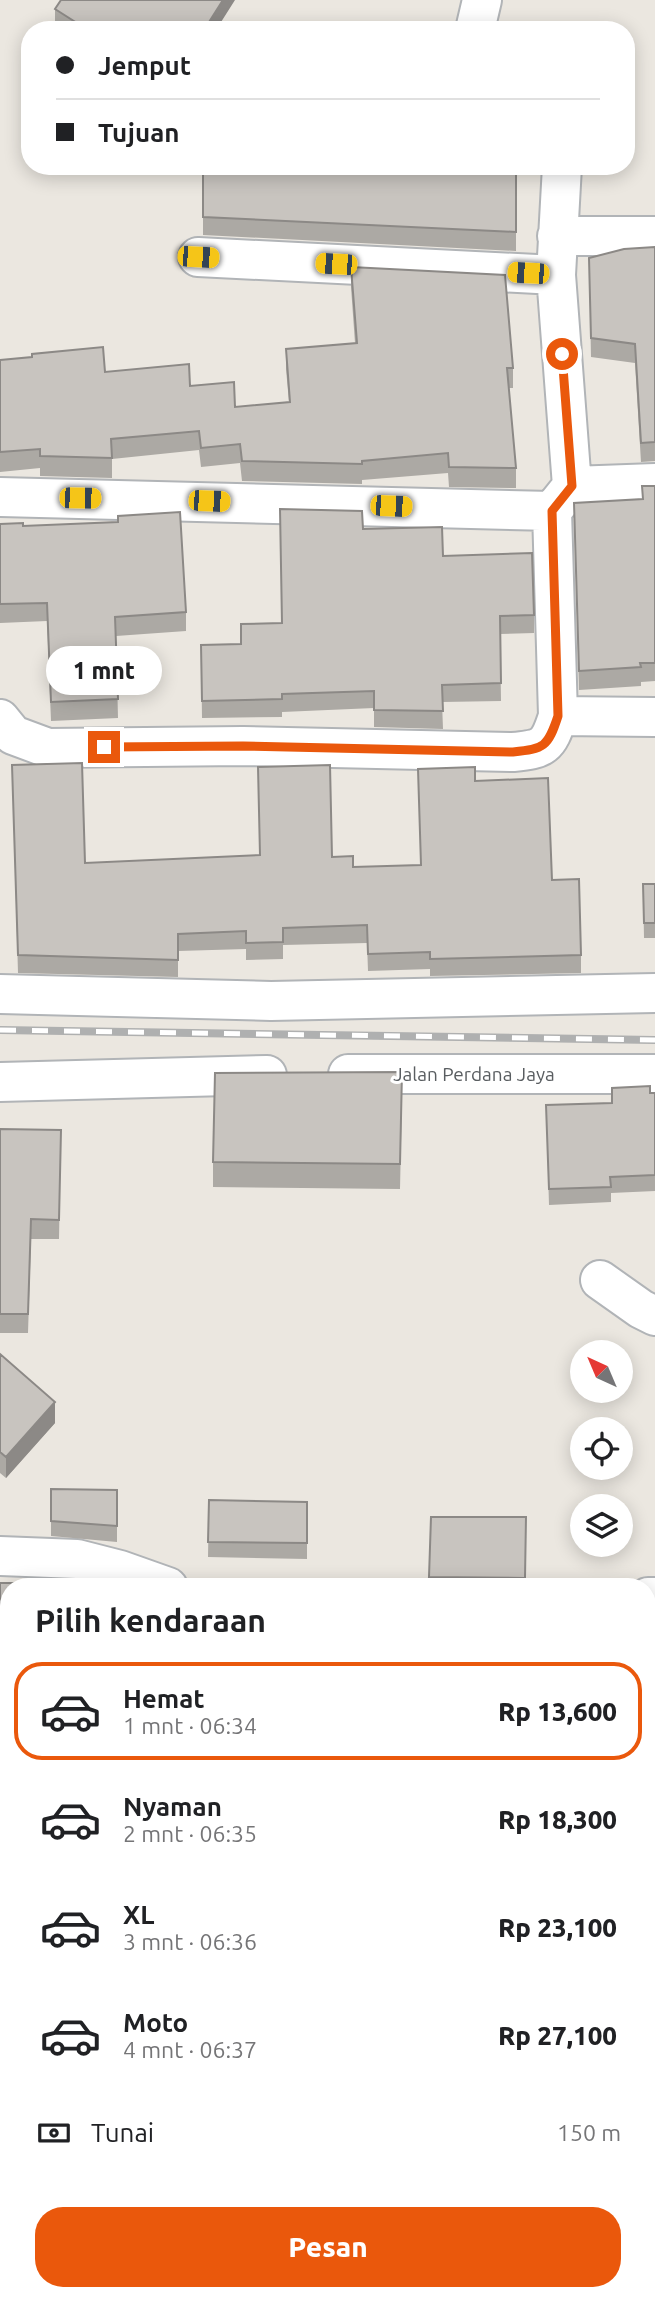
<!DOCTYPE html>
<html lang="id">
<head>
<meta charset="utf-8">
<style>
	:root { --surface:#fff; --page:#f2f2f2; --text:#202124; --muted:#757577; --line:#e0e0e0; --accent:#ea580c }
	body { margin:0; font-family:Ubuntu,sans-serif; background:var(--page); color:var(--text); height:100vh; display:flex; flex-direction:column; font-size:26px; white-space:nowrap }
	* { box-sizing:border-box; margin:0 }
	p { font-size:23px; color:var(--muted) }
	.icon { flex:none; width:38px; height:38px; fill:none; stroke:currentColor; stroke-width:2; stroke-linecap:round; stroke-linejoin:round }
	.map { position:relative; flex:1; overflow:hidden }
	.drawer { position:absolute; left:0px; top:1578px; width:656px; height:723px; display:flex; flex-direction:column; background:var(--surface); border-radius:28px 28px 0 0; box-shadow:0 4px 18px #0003 }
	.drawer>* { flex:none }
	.guide { position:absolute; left:21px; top:21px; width:614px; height:154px; border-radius:28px; box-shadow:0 4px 18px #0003; display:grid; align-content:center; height:154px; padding:0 35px; background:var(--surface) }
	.needle { width:46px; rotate:316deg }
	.buttons { position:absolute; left:570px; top:1340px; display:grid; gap:14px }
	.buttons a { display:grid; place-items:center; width:63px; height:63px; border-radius:50%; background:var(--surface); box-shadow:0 4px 18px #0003; font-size:35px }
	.end { position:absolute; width:32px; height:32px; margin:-16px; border:9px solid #ea580c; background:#fff; box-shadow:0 0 0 4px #fff }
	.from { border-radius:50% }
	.bubble { position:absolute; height:49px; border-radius:24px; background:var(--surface); box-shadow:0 4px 18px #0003; font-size:23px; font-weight:800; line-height:49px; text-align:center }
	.car { position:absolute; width:21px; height:42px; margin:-21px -10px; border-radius:9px; box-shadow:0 0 5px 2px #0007; background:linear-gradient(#f5c518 24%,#345 0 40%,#f5c518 0 76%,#345 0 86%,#f5c518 0) }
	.guide b { display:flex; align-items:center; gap:24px; height:66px; font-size:26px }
	.guide b+b { border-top:2px solid var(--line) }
	.guide i { width:18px; height:18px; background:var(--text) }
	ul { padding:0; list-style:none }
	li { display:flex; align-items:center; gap:21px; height:98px; margin:0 14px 10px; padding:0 21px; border:4px solid transparent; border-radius:28px }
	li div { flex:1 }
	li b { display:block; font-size:26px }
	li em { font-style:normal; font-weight:800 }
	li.selected { border-color:var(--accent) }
	li>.icon { width:63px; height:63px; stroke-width:1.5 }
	h2 { padding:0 35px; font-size:32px; line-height:84px }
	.pay { display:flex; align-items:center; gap:18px; height:77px; padding:0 35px; font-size:26px }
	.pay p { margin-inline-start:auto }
	.action { display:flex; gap:14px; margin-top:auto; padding:14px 35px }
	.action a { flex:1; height:80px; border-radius:28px; background:var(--accent); color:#fff; font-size:28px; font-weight:800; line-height:80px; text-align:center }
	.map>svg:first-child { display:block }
	.medical { fill:#f9dbdc }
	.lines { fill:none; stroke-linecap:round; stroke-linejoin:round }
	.lane-casing { stroke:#b1b4b7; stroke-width:26 }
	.street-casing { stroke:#b1b4b7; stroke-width:42 }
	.lane { stroke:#fff; stroke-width:23 }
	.street { stroke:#fff; stroke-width:38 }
	.rail-casing { stroke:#afb0b0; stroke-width:8 }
	.rail { stroke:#fff; stroke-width:5; stroke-dasharray:16; stroke-linecap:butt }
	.wall { fill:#aca9a4 }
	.shaded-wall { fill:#8c8986 }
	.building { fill:#c8c4bf; stroke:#8c8986; stroke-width:2 }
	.route { stroke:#ea580c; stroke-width:9 }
	.labels { text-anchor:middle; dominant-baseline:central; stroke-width:6; stroke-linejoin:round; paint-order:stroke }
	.street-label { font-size:19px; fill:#595d60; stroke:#fff }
</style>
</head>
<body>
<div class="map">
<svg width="655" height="2301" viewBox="0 0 655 2301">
	<rect width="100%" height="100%" fill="#ebe7e0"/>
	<path class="medical" d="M655,2077V2233H648V2097Z"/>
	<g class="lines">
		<defs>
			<path id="lane" d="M499,2292L517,2301
				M580,2301L588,2292"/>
			<path id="street" d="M475,30L482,0
				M557,236H655
				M198,257L556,275
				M572,486L655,483
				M0,497L552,511
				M558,716L655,717
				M0,719L13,735L48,748L243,746L513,752C544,749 548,747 558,716L552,511L572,486L556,275L562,166
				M0,994L271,1001L655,993
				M348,1074H655
				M0,1082L267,1075
				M600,1280L641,1309L655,1316
				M0,1556L77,1559L120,1570L168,1587
				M648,1597H655
				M386,2292L410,2301
				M274,2301L277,2292"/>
		</defs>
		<use href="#lane" class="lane-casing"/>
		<use href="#street" class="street-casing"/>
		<use href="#lane" class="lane"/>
		<use href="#street" class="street"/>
		<defs>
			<path id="rail" d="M0,1030L655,1040"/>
		</defs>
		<use href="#rail" class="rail-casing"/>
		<use href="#rail" class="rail"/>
	</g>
	<path class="wall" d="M55,9L216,30H56L55,29Z
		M203,166H516V251L203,235Z
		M655,247V461L641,462L635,363L591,357L589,258Z
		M351,267L513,368V388H509L516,468V488L449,487L448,473L362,480V484L242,481L240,463L201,467L199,450L112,459V478L40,476V468L0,472V360L105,372L190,386L235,407L289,402L286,369V349L355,343L351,287Z
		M655,486V681L641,682V686L579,690L574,503L642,499Z
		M0,524L23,526L186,612V631L116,636L118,718L51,721L47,621L0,623Z
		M363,529L443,556L534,615V633L500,634L501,701L442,702L443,729L374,727V708L282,712V717L202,718L201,645L241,644L282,623Z
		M12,765L85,863L332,857L353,867L421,865L418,769L475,781L552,880L581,955V973L430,976V969L368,971L367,943L283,945V959L246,960V949L178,951V977L18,973Z
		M643,884H655V938H644Z
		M650,1093H655V1191L611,1193V1202L549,1205L546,1105L612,1103Z
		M402,1096L400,1189L213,1187V1162Z
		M0,1129L61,1130L59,1239H31L28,1333H0Z
		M0,1354L55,1423L6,1478L0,1473Z
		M51,1489L117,1490V1542L51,1536Z
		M209,1500L307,1502V1559L208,1557Z
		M431,1517H526L525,1587H429Z
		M0,1583L9,1587V1661H0Z
		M648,1847L655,1849V2022L648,2019Z
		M31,2292H65L61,2301H51Z
		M86,2292H169L165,2301H105Z"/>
	<path class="shaded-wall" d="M223,0H235L216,30H204Z
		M55,1402V1423L6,1478V1457Z
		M2,1740V1764L0,1771V1748Z
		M9,2086V2109L0,2117V2093Z
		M59,2292H65L61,2301H59Z
		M162,2292H169L165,2301H158Z"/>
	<path class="building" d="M61,0H223L204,30H88L55,9Z
		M271,23V30H231V24Z
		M203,166H516V232L203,217Z
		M655,247V442L641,443L635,344L591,338L589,258L624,249Z
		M351,267L505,275L513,368H507L516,468L449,467L448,453L362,461V464L242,461L240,444L201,448L199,431L111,439L112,458L40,456V449L0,452V360L32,357V354L103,347L105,372L189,364L190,386L234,382L235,407L290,402L286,349L357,343Z
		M642,486H655V663H640L641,667L579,671L574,503L643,499Z
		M280,509L362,511L363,529L442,527L443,556L532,553L534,615L500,616L501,683L442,685L443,711L374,710V691L282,694V699L202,701L201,645L241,644V624L282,623Z
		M180,512L186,612L115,617L118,699L51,702L47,603L0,604V524L23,523V526L118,522V516Z
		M82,763L85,863L260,855L258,767L330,765L332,857L353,856V867L421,865L418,769L475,767V781L548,778L552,880L579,879L581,955L430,959V952L368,954L367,925L283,928V942L246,943V931L178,934V960L18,955L12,765Z
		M643,884H655V923H644Z
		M402,1072L400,1164L213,1162L215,1073Z
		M650,1086V1093H655V1175L610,1177L611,1187L549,1189L546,1105L612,1103V1088Z
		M0,1129L61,1130L59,1220L31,1219L28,1314H0Z
		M0,1354L55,1402L6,1457L0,1452Z
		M51,1489L117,1490V1526L51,1521Z
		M209,1500L307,1502V1543L208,1542Z
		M431,1517H526L525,1578L429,1577Z
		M0,1583H18V1587H9V1643H0Z
		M648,1847L655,1849V1997L648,1995Z
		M0,1928L9,1929V2086L0,2093Z
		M648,2259L655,2263V2301H598L602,2292H648Z
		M121,2292H162L158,2301H140Z"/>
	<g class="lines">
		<path class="route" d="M104,747L243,746L513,752C544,749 548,747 558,716L552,511L572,486L562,354"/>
	</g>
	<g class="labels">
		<g class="street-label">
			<text x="474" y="1074">Jalan Perdana Jaya</text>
		</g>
	</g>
</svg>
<div class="buttons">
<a><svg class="needle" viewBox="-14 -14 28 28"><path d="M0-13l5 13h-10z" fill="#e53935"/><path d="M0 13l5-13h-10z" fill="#757577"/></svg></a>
<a><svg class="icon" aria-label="locate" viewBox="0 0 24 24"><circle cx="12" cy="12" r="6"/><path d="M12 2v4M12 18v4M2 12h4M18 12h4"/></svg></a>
<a><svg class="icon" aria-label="layers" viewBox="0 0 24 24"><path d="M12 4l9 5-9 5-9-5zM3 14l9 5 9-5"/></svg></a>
</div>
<i class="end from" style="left:562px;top:354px"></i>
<i class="end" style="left:104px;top:747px"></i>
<div class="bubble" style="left:46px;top:646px;width:116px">1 mnt</div>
<i class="car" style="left:198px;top:257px;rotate:93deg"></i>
<i class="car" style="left:336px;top:264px;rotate:273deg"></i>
<i class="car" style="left:528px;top:273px;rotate:273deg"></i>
<i class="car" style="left:80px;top:498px;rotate:91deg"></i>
<i class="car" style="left:209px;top:501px;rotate:92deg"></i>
<i class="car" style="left:391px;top:506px;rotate:92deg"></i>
<div class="guide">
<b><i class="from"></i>Jemput</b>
<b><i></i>Tujuan</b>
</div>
<section class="drawer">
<h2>Pilih kendaraan</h2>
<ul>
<li class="selected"><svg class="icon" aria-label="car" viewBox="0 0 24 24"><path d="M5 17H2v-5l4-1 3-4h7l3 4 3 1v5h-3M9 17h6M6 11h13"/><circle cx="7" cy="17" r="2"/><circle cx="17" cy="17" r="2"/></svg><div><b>Hemat</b><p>1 mnt · 06:34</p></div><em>Rp 13,600</em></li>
<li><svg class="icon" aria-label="car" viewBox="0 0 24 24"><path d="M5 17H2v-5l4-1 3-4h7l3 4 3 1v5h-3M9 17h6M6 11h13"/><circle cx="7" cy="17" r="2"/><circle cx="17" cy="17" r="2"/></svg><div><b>Nyaman</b><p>2 mnt · 06:35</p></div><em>Rp 18,300</em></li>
<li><svg class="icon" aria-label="car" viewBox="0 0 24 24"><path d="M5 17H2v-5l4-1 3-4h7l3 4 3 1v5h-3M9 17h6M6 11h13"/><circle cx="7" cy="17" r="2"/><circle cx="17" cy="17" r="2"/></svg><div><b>XL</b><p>3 mnt · 06:36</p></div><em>Rp 23,100</em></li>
<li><svg class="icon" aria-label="car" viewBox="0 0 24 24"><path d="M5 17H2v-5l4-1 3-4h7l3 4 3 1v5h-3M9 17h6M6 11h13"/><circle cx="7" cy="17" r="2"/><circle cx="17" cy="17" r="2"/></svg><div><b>Moto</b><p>4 mnt · 06:37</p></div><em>Rp 27,100</em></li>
</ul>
<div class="pay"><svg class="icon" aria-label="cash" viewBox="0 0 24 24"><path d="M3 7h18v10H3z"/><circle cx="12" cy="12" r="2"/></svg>Tunai<p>150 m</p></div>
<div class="action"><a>Pesan</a></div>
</section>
</div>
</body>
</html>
